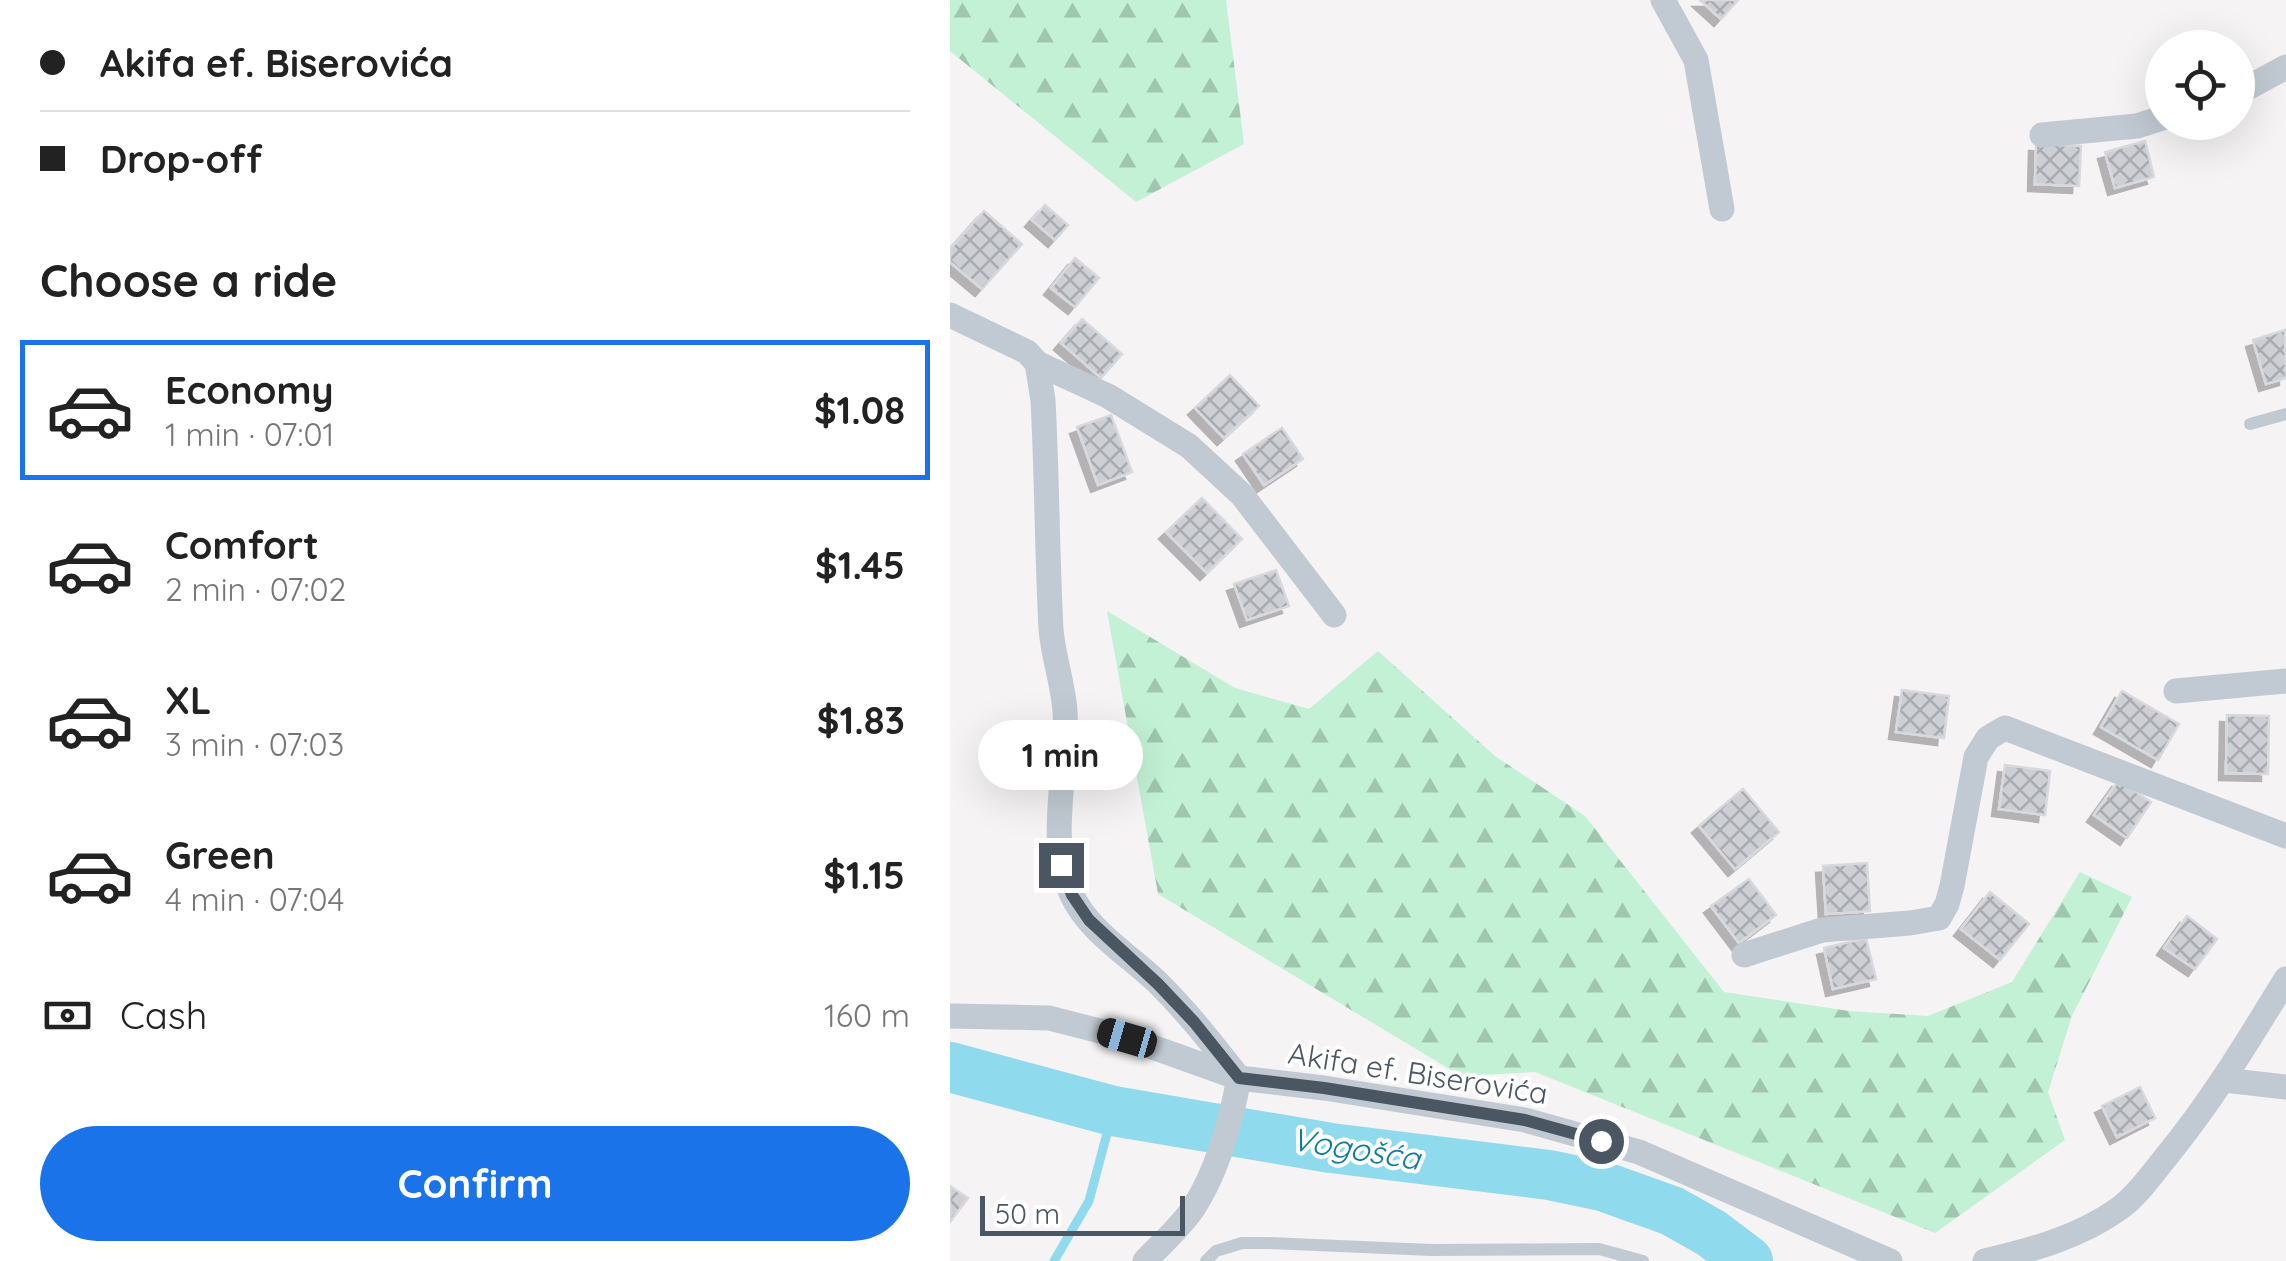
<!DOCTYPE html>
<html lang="en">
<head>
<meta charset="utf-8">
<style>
	:root { --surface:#fff; --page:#f6f6f6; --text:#222; --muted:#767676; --line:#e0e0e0; --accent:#1a73e8 }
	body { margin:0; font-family:Quicksand,sans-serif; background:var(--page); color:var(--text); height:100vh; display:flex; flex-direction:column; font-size:38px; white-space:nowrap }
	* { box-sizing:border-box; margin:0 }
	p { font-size:32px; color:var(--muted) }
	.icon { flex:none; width:55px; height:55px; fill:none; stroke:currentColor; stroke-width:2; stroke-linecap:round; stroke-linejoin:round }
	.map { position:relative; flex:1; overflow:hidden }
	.details { display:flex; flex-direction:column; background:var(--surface); width:950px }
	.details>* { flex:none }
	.hud { display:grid; align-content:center; height:220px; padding:0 40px; background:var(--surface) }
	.buttons { position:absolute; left:1195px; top:30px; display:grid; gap:20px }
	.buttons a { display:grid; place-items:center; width:110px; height:110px; border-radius:50%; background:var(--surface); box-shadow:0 10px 40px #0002; font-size:50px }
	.scale { position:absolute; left:30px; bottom:25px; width:205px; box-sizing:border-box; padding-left:10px; border:5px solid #4a5661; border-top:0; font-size:28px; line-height:35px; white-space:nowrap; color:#4a5661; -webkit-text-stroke:8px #fff; paint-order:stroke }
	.end { position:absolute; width:45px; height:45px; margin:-22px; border:12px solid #4a5661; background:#fff; box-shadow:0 0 0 5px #fff }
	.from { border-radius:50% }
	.bubble { position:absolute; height:70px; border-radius:35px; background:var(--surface); box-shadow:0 10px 40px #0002; font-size:32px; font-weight:800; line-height:70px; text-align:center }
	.car { position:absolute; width:30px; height:60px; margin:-30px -15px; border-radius:12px; box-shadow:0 0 8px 2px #0007; background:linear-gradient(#222 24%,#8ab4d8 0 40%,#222 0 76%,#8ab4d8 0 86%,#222 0) }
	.hud b { display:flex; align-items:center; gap:35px; height:95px; font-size:38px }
	.hud b+b { border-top:2px solid var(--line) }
	.hud i { width:25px; height:25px; background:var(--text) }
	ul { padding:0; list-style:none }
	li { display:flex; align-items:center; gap:30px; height:140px; margin:0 20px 15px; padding:0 20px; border:5px solid transparent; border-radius:0px }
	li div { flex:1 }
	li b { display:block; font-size:38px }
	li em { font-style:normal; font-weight:800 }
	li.on { border-color:var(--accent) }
	li>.icon { width:90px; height:90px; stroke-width:1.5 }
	h2 { padding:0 40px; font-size:45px; line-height:120px }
	.pay { display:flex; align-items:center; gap:25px; height:110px; padding:0 40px; font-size:38px }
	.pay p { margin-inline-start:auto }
	.action { display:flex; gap:20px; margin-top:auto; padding:20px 40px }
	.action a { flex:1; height:115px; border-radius:60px; background:var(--accent); color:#fff; font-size:40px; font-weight:800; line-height:115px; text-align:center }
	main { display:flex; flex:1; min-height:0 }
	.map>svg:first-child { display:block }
	.forest { fill:url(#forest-firs) }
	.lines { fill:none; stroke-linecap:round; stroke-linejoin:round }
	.stream { stroke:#90daee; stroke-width:9 }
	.river { stroke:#90daee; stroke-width:50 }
	.building { fill:url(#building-cross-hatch); stroke:#d7d9de; stroke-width:2.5; filter:url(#shadow) }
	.lane { stroke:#c1cad2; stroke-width:12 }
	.street { stroke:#c1cad2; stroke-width:25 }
	.route { stroke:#4a5661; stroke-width:12 }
	.labels { text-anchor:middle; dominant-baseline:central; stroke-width:8; stroke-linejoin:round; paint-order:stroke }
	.street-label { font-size:30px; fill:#4a5661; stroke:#fff }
	.water-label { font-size:32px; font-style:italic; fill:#0c7c9b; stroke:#fff }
</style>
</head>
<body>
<main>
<section class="details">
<div class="hud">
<b><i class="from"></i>Akifa ef. Biserovića</b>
<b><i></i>Drop-off</b>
</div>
<h2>Choose a ride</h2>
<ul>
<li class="on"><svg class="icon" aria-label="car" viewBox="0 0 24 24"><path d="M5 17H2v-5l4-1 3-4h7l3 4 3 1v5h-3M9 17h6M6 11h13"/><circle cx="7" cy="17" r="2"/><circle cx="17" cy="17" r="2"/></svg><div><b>Economy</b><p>1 min · 07:01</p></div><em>$1.08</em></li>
<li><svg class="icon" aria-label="car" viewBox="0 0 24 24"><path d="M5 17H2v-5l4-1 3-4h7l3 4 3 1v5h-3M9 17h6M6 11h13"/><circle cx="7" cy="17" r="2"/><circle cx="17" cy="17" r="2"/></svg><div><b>Comfort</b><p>2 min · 07:02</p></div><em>$1.45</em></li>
<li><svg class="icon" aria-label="car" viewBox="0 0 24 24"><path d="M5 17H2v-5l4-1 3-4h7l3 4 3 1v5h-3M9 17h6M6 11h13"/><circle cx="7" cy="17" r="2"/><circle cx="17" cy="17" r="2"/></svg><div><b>XL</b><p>3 min · 07:03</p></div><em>$1.83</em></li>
<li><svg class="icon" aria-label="car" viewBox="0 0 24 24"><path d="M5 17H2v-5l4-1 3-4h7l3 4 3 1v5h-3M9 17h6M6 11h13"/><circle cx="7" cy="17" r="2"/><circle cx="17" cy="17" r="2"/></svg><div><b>Green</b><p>4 min · 07:04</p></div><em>$1.15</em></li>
</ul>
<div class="pay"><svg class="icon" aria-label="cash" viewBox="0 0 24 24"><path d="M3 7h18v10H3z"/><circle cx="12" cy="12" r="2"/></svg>Cash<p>160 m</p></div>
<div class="action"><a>Confirm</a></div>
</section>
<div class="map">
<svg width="1336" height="1261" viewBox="0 0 1336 1261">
	<defs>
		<pattern id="forest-firs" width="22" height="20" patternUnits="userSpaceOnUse" patternTransform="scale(2.5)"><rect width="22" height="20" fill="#c3f1d5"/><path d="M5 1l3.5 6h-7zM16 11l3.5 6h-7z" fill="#a0c6b0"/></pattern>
		<pattern id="building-cross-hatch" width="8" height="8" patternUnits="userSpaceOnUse" patternTransform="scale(2.5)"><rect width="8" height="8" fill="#cdcfd5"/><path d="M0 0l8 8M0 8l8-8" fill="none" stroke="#a8abb0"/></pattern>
		<filter id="shadow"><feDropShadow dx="-7" dy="7" stdDeviation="0" flood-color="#0004"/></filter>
	</defs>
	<rect width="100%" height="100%" fill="#f5f3f3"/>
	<path class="forest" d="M0,0H276L294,144L186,202L0,51Z
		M157,611L285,688L359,709L428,651L545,756L635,816L774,992L899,1011L978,1016L1062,982L1130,872L1182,897L1122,1016L1098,1092L1115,1140L985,1233L585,1072L511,1076L208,894Z"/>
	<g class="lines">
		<path class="stream" d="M104,1261L139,1201L163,1111"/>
		<path class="river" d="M0,1067L163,1111L381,1148L599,1175L652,1186L722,1211L761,1233L798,1261"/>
	</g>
	<path class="building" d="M750,0H788L771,19Z
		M1195,141L1204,177L1165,188L1155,152Z
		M1086,144L1131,146L1129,186L1085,184Z
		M95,205L118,225L105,240L82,220Z
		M34,211L72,244L32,289L0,262V249Z
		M125,258L149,278L125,307L101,288Z
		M132,319L172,354L151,378L111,343Z
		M1335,330L1336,378L1316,384L1303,340Z
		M280,375L309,406L274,438L245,408Z
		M161,415L182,472L148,485L127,427Z
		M332,428L353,459L314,485L293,454Z
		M252,498L292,539L257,573L216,532Z
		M326,570L339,606L297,620L284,584Z
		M952,690L999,696L994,738L946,732Z
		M1172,691L1229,724L1208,760L1151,727Z
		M1277,715L1319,716L1318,774L1276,773Z
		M1055,765L1100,771L1095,815L1049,809Z
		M1169,780L1201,802L1177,838L1144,815Z
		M793,789L829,832L785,869L749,826Z
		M917,863L920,911L876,914L873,866Z
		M799,879L826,915L789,943L761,906Z
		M1040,892L1079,924L1050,960L1011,929Z
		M1237,916L1267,939L1245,969L1214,948Z
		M916,938L926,979L883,989L874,948Z
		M1190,1087L1205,1118L1167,1137L1152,1106Z
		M0,1186L18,1198L0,1222Z"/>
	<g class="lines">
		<path class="lane" d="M1300,424L1336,414
			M256,1261L266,1251L292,1243H319L481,1250L649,1249L693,1261"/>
		<path class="street" d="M713,0L746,60L772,209
			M1288,93L1336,67
			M1092,135L1187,126L1212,118
			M0,315L77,352L87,363L93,400C97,476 97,552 101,629C103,656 113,683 115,711C119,769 96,839 121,893C138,932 181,956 210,985C239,1014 264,1046 289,1078
			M87,363L158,396L239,446L292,495L384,615
			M1226,691L1336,681
			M794,955L872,930L960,923L989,918L997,904L1002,886L1026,757L1038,738L1055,728L1336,836
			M0,1016L99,1018L177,1038L289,1078
			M1274,1080L1336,1087
			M195,1261C211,1244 231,1227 244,1207C268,1170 281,1121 289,1078L374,1088L575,1120L689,1152L940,1261
			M1035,1261C1082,1250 1130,1237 1170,1208C1187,1196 1202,1174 1216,1157C1262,1101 1298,1041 1336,979"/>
	</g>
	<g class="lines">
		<path class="route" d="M111,865L122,895L139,920L208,984L244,1022L289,1078L374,1088L575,1120L651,1141"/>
	</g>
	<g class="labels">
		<g class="street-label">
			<text transform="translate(468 1073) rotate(9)">Akifa ef. Biserovića</text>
		</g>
		<g class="water-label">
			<text transform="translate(406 1148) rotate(9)">Vogošća</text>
		</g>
	</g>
</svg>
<div class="buttons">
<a><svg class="icon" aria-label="locate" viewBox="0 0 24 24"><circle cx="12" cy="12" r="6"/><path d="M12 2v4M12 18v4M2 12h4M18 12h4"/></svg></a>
</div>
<div class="scale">50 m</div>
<i class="end from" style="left:651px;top:1141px"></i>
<i class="end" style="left:111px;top:865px"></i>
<div class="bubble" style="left:28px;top:720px;width:165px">1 min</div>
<i class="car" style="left:177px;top:1038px;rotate:286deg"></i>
</div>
</main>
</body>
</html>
